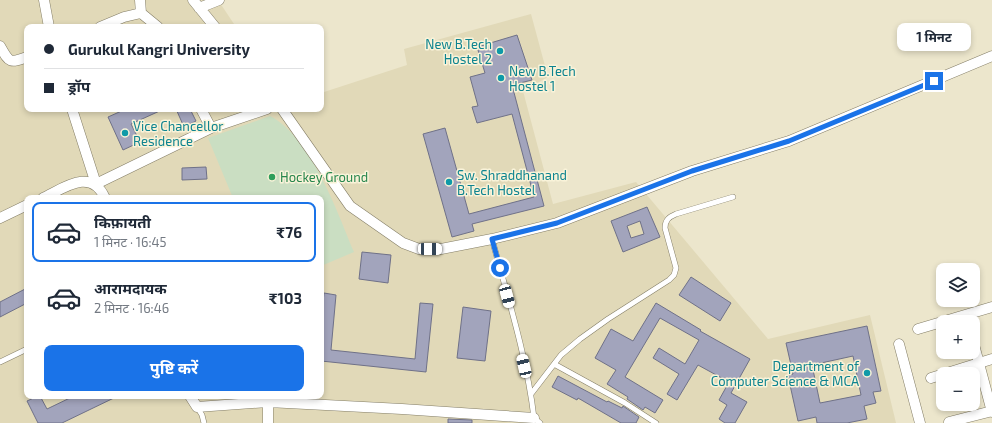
<!DOCTYPE html>
<html lang="hi">
<head>
<meta charset="utf-8">
<style>
	:root { --surface:#fff; --page:#f2f2f3; --text:#1f2937; --muted:#747a83; --line:#e0e1e3; --accent:#1a73e8 }
	body { margin:0; font-family:"Exo 2","Noto Sans Devanagari",sans-serif; background:var(--page); color:var(--text); height:100vh; display:flex; flex-direction:column; font-size:15px; white-space:nowrap }
	* { box-sizing:border-box; margin:0 }
	p { font-size:13px; color:var(--muted) }
	.icon { flex:none; width:22px; height:22px; fill:none; stroke:currentColor; stroke-width:2; stroke-linecap:round; stroke-linejoin:round }
	.map { position:relative; flex:1; overflow:hidden }
	.panel { position:absolute; left:24px; top:195px; width:300px; height:204px; display:flex; flex-direction:column; background:var(--surface); border-radius:8px; box-shadow:0 2px 6px #0003 }
	.panel>* { flex:none }
	.guide { position:absolute; left:24px; top:24px; width:300px; height:88px; border-radius:8px; box-shadow:0 2px 6px #0003; display:grid; align-content:center; height:88px; padding:0 20px; background:var(--surface) }
	.tools { position:absolute; left:936px; top:263px; display:grid; gap:8px }
	.tools a { display:grid; place-items:center; width:44px; height:44px; border-radius:8px; background:var(--surface); box-shadow:0 2px 6px #0003; font-size:20px }
	.end { position:absolute; width:18px; height:18px; margin:-9px; border:5px solid #1a73e8; background:#fff; box-shadow:0 0 0 2px #fff }
	.from { border-radius:50% }
	.bubble { position:absolute; height:28px; border-radius:8px; background:var(--surface); box-shadow:0 2px 6px #0003; font-size:13px; font-weight:700; line-height:28px; text-align:center }
	.car { position:absolute; width:12px; height:24px; margin:-12px -6px; border-radius:5px; box-shadow:0 0 3px 1px #0007; background:linear-gradient(#fff 24%,#345 0 40%,#fff 0 76%,#345 0 86%,#fff 0) }
	.guide b { display:flex; align-items:center; gap:14px; height:38px; font-size:15px }
	.guide b+b { border-top:1px solid var(--line) }
	.guide i { width:10px; height:10px; background:var(--text) }
	ul { padding:7px 0 0; list-style:none }
	li { display:flex; align-items:center; gap:12px; height:60px; margin:0 8px 6px; padding:0 12px; border:2px solid transparent; border-radius:8px }
	li div { flex:1 }
	li b { display:block; font-size:15px }
	li em { font-style:normal; font-weight:700 }
	li.current { border-color:var(--accent) }
	li>.icon { width:36px; height:36px; stroke-width:1.5 }
	.cta { display:flex; gap:8px; margin-top:auto; padding:8px 20px }
	.cta a { flex:1; height:46px; border-radius:8px; background:var(--accent); color:#fff; font-size:16px; font-weight:700; line-height:46px; text-align:center }
	.map>svg:first-child { display:block }
	.built { fill:#e1d9b8; fill-rule:evenodd }
	.green { fill:#cadec2 }
	.building { fill:#a2a4bc; stroke:#6f7188; fill-rule:evenodd }
	.lines { fill:none; stroke-linecap:round; stroke-linejoin:round }
	.lane-casing { stroke:#847e67; stroke-width:6 }
	.street-casing { stroke:#847e67; stroke-width:11 }
	.lane { stroke:#fff; stroke-width:5 }
	.street { stroke:#fff; stroke-width:10 }
	.route { stroke:#1a73e8; stroke-width:5 }
	.culture-dot { fill:#0f9aa8; stroke:#f9f3d9; stroke-width:1.5 }
	.leisure-dot { fill:#2e9e5b; stroke:#f9f3d9; stroke-width:1.5 }
	.labels { text-anchor:middle; dominant-baseline:central; stroke-width:3; stroke-linejoin:round; paint-order:stroke }
	.culture-label { font-size:13px; fill:#0d838f; stroke:#f9f3d9; text-anchor:start }
	.leisure-label { font-size:13px; fill:#27864d; stroke:#f9f3d9; text-anchor:start }
</style>
</head>
<body>
<div class="map">
<svg width="992" height="423" viewBox="0 0 992 423">
	<rect width="100%" height="100%" fill="#ece6cc"/>
	<path class="built" d="M0,0H218L236,27H27V109H321V93L407,65L404,49L531,14L548,77L523,91L553,204L636,182L768,339L870,315L896,423H0ZM27,198H321V396H27Z"/>
	<path class="green" d="M270,116C311,137 337,211 354,252L321,266V198H233L208,138Z"/>
	<path class="building" d="M517,35L532,80L512,85L544,206L472,224L474,231L452,237L423,134L445,128L469,214L534,197L512,114L477,123L472,107L478,106L470,77L485,73L477,47Z
		M126,109H164L131,124L140,142L123,150L108,117Z
		M176,109H190L196,121L184,127Z
		M206,167L207,179L182,180V168Z
		M647,207L660,237L623,252L611,221ZM640,221L644,234L631,238L627,226Z
		M362,252L391,255L388,283L359,279Z
		M691,277L731,303L720,321L679,295Z
		M27,288V303L0,317V302Z
		M324,293L336,295L331,350L415,359L420,303L433,304L426,372L321,361V320Z
		M656,303L701,330L700,331L750,359L731,393L747,402L735,423H725L719,419L727,405L719,400L729,382L698,365L677,400L667,394L679,374L653,358L659,348L685,364L699,340L660,318L625,377L663,400L655,413L645,407L643,410L627,399L628,397L607,384L616,370L595,358L611,329L633,341Z
		M463,307L491,311L485,361L457,358Z
		M867,326L881,391L873,392L876,403L864,406L867,419L847,423H817L816,417L798,421L788,376L793,374L786,343ZM853,356L861,395L820,403L812,365Z
		M558,376L607,402L608,401L622,408L623,406L639,417L636,423H621L578,398L577,400L552,387Z
		M38,396H40L47,409L74,396H118L62,423H38L27,401Z
		M448,419L472,420V423H448Z"/>
	<g class="lines">
		<defs>
			<path id="lane" d="M492,239C508,298 527,358 534,418L540,423
				M0,362L27,349
				M554,364L625,403L656,423
				M531,394L561,355L580,339L608,319L669,280L674,275L676,268L665,228C665,220 669,217 676,214L733,197
				M197,407L202,415L204,423"/>
			<path id="street" d="M44,0L49,27
				M140,0L141,13L158,27
				M193,0L215,27
				M199,8L219,0
				M100,27L124,17L141,13
				M0,46C9,62 9,64 27,57
				M72,109L96,184L211,128L267,109
				M201,109L211,128
				M282,109L350,206L403,243L419,249H441L492,239L557,223L692,171L789,141L992,56
				M43,198C64,188 91,167 105,198
				M0,218L27,205
				M918,329L992,307
				M973,341L992,412
				M899,344L920,423
				M931,378L992,359
				M190,396L197,407L268,402L402,409L534,418
				M268,402V423
				M949,422L992,411"/>
		</defs>
		<use href="#lane" class="lane-casing"/>
		<use href="#street" class="street-casing"/>
		<use href="#lane" class="lane"/>
		<use href="#street" class="street"/>
	</g>
	<g class="lines">
		<path class="route" d="M500,268L492,239L557,223L692,171L789,141L934,81"/>
	</g>
	<g class="culture-dot">
		<circle cx="500" cy="51" r="4"/>
		<circle cx="501" cy="78" r="4"/>
		<circle cx="125" cy="133" r="4"/>
		<circle cx="449" cy="182" r="4"/>
		<circle cx="867" cy="373" r="4"/>
	</g>
	<circle class="leisure-dot" cx="272" cy="177" r="4"/>
	<g class="labels">
		<g class="culture-label">
			<text x="492" y="44" text-anchor="end">New B.Tech<tspan x="492" dy="15">Hostel 2</tspan></text>
			<text x="509" y="71">New B.Tech<tspan x="509" dy="15">Hostel 1</tspan></text>
			<text x="133" y="126">Vice Chancellor<tspan x="133" dy="15">Residence</tspan></text>
			<text x="457" y="175">Sw. Shraddhanand<tspan x="457" dy="15">B.Tech Hostel</tspan></text>
			<text x="859" y="366" text-anchor="end">Department of<tspan x="859" dy="15">Computer Science &amp; MCA</tspan></text>
		</g>
		<g class="leisure-label">
			<text x="280" y="177">Hockey Ground</text>
		</g>
	</g>
</svg>
<div class="tools">
<a><svg class="icon" aria-label="layers" viewBox="0 0 24 24"><path d="M12 4l9 5-9 5-9-5zM3 14l9 5 9-5"/></svg></a>
<a>+</a>
<a>−</a>
</div>
<i class="end from" style="left:500px;top:268px"></i>
<i class="end" style="left:934px;top:81px"></i>
<div class="bubble" style="left:897px;top:23px;width:74px">1 मिनट</div>
<i class="car" style="left:430px;top:249px;rotate:91deg"></i>
<i class="car" style="left:507px;top:296px;rotate:165deg"></i>
<i class="car" style="left:524px;top:366px;rotate:347deg"></i>
<div class="guide">
<b><i class="from"></i>Gurukul Kangri University</b>
<b><i></i>ड्रॉप</b>
</div>
<section class="panel">
<ul>
<li class="current"><svg class="icon" aria-label="car" viewBox="0 0 24 24"><path d="M5 17H2v-5l4-1 3-4h7l3 4 3 1v5h-3M9 17h6M6 11h13"/><circle cx="7" cy="17" r="2"/><circle cx="17" cy="17" r="2"/></svg><div><b>किफ़ायती</b><p>1 मिनट · 16:45</p></div><em>₹76</em></li>
<li><svg class="icon" aria-label="car" viewBox="0 0 24 24"><path d="M5 17H2v-5l4-1 3-4h7l3 4 3 1v5h-3M9 17h6M6 11h13"/><circle cx="7" cy="17" r="2"/><circle cx="17" cy="17" r="2"/></svg><div><b>आरामदायक</b><p>2 मिनट · 16:46</p></div><em>₹103</em></li>
</ul>
<div class="cta"><a>पुष्टि करें</a></div>
</section>
</div>
</body>
</html>
